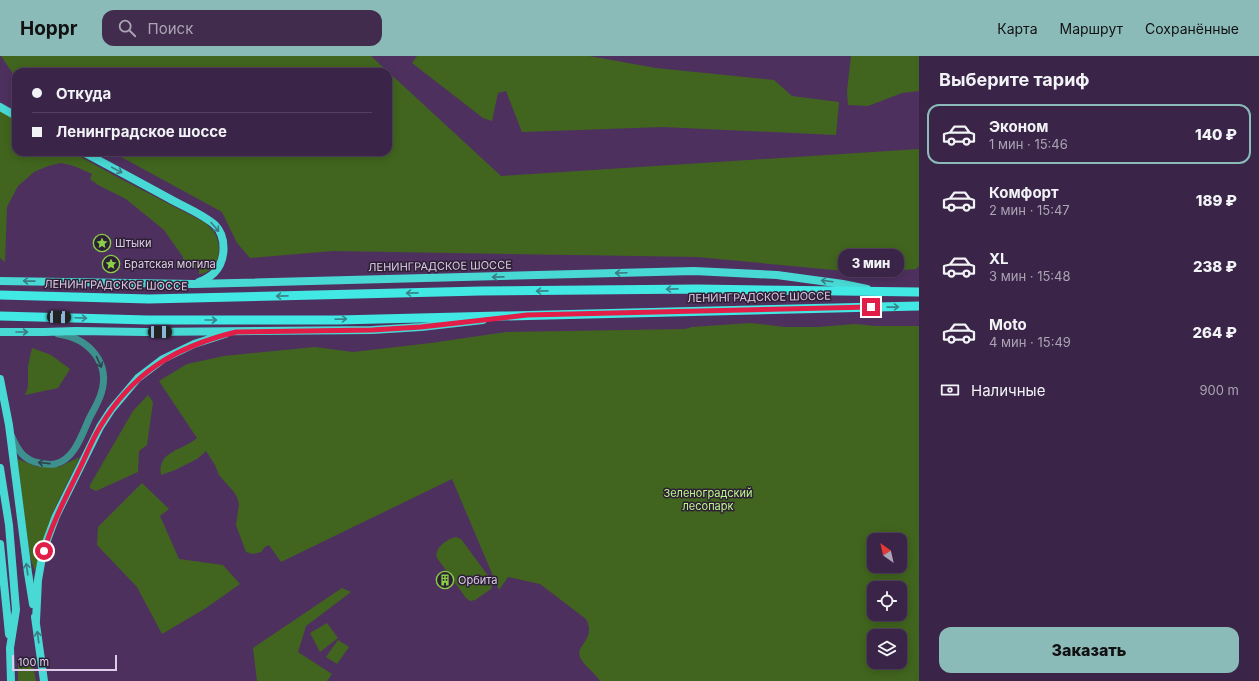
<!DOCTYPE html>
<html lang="ru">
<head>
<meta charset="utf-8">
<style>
	:root { --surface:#3a2447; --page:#412c4e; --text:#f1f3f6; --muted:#aba4b4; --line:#544160; --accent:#8bbbb9 }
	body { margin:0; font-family:Inter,sans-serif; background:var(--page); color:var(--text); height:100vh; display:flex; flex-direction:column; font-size:15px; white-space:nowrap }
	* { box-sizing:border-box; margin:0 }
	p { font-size:13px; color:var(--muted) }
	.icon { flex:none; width:22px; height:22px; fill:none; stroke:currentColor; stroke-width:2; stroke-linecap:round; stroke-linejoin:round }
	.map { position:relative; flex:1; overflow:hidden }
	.side { display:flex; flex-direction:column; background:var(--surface); width:340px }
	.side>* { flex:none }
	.guide { position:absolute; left:12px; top:12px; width:380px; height:88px; border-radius:12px; box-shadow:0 2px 10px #0003,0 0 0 1px var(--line); display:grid; align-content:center; height:88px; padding:0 20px; background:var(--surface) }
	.needle { width:26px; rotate:326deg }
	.controls { position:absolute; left:867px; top:477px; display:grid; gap:8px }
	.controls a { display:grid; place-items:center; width:40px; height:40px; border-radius:8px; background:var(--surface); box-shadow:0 2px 10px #0003,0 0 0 1px var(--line); font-size:20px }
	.scale { position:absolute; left:12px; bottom:10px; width:105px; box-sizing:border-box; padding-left:4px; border:2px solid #ddcce8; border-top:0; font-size:11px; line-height:14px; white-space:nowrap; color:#ddcce8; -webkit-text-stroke:3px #2d1f34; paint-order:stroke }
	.end { position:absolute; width:18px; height:18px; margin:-9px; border:5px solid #e11d48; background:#fff; box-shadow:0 0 0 2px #fff }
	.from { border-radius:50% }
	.bubble { position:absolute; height:28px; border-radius:12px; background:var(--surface); box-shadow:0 2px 10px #0003,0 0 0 1px var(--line); font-size:13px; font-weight:800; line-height:28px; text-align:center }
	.car { position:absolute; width:12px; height:24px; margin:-12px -6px; border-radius:5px; box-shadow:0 0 3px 1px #0007; background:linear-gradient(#222 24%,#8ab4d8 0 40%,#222 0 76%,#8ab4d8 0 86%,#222 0) }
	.guide b { display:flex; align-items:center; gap:14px; height:38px; font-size:15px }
	.guide b+b { border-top:1px solid var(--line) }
	.guide i { width:10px; height:10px; background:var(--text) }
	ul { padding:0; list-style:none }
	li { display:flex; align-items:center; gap:12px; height:60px; margin:0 8px 6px; padding:0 12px; border:2px solid transparent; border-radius:12px }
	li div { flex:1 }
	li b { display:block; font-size:15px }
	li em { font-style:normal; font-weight:800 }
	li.selected { border-color:var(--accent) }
	li>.icon { width:36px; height:36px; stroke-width:1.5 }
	h2 { padding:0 20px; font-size:18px; line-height:48px }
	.pay { display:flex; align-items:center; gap:10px; height:44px; padding:0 20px; font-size:15px }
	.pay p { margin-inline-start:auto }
	.primary-button { display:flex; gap:8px; margin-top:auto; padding:8px 20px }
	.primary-button a { flex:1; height:46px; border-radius:12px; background:var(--accent); color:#111; font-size:16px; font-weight:800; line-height:46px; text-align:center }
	header { display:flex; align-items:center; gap:24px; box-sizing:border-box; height:56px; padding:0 20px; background:var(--accent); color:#111 }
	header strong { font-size:19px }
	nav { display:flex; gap:22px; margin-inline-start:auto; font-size:14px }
	.search { width:280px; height:36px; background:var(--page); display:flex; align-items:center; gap:10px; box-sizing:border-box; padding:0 14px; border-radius:12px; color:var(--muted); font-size:15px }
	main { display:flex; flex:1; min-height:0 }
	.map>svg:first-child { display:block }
	.green { fill:#41651e; fill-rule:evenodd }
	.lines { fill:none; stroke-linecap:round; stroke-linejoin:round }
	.tertiary { stroke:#3d908d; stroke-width:7 }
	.primary { stroke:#49d9d5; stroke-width:8 }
	.trunk { stroke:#42e8e4; stroke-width:9 }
	.oneway { stroke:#3b7c84 }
	.oneway2 { stroke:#38848c }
	.oneway3 { stroke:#32414f }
	.route { stroke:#e11d48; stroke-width:5 }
	.labels { text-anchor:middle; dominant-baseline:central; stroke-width:3; stroke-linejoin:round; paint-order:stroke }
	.poi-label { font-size:11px; fill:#ddcce8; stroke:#2d1f34; text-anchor:start }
	.street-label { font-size:11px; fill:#ddcce8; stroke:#2d1f34 }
	.park-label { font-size:11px; fill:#bcf68c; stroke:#2d1f34 }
</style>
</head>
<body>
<header>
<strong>Hoppr</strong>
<div class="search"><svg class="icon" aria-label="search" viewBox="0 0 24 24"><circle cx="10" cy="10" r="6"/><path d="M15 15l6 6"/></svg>Поиск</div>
<nav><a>Карта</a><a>Маршрут</a><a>Сохранённые</a></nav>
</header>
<main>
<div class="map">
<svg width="919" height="625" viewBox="0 0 919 625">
	<rect width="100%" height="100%" fill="#4e305f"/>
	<path class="green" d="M1,0H371L501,120L919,93V210L916,213L866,217L697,201L333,195L250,202L237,187L222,156L112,96H388V16H16V31L12,16Z
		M417,0H589L656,12L774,24L792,40L839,46L836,79L663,71L522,76L506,35L498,37L492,65L483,62L412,7Z
		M851,0H919V35L902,37L868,50L848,49L847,35Z
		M0,55L16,64V96H72L117,121L206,167C209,171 214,175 216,180C223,195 217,217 199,218V212H183V201L164,174L126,143L98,129L90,123L92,118L74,110L61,107L48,110L34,116L18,130L7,151L5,206L0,202Z
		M750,267L785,271H818L855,268L876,270H919V625H600C595,617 583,609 580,601C575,589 597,583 586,563L540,528L508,521L499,534L452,423L281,506L269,489L265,491L261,496L253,498L246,496L236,469L239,448L237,441L233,435L219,419L215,409L206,395L197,403L175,414L161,419C157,395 182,395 197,382L159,325L187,308L224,300L315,291L353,296L431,287L506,276L685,273L692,271ZM874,484H900V510H874ZM874,532H900V558H874ZM874,580H900V606H874Z
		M32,292L51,299L70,313L58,332L25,339L28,331V310Z
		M148,339L153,346L147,389L139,395L138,416L96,435L90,432V429L133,355Z
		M80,401L53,456L35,515L30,501L17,403L38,411H59Z
		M142,427L169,453L160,460L179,503L223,509L240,528L206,552L162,578L137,531L97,489L98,471Z
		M456,481L461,483L492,525V529L491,533L475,544L470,545L466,542L437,502C434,492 447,483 456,481Z
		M342,532L351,536L306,570L298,596L332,618L327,625H257L253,592Z
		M327,567L338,582L320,596L310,577Z
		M338,584L349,591L337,608L326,601Z
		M22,603H29L33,609L36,625H18V610Z"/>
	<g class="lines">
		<path class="tertiary" d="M12,381C18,395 24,404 39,407C44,408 50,409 55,408C74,404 82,379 89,363C93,355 98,347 101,338C111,307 89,282 58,278"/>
		<path class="primary" d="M0,51L16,60
			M83,96C113,112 143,128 172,144C185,151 204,159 215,169C227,181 226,205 214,217C210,221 204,224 199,226
			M0,225L194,228L694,215L777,219L843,228L867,233
			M0,276H44L76,275L145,276L372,274L421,271L483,264
			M0,323L9,369L28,517L33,548
			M0,412L9,469L16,554L10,592L11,625
			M0,488L9,578
			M35,561L44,625
			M36,565L38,524L41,507L47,484L56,460L100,371L111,354L138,322L163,303L194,288L225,278"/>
		<path class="trunk" d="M0,239L149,243L481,235L697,233L919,236
			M0,260L148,264H338L919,250"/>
	</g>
	<defs><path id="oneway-shaft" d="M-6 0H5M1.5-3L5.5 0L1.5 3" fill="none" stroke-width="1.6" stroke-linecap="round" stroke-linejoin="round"/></defs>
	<g class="oneway">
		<use href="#oneway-shaft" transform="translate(117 114) rotate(28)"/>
		<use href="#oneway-shaft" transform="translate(215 171) rotate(49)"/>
		<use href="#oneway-shaft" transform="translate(621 217) rotate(178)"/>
		<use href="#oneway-shaft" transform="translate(498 221) rotate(179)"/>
		<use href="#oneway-shaft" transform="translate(29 225) rotate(-179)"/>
		<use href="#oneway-shaft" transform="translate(827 225) rotate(-173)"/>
		<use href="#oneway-shaft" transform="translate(22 276)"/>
		<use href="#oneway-shaft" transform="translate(27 513) rotate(-98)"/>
		<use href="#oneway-shaft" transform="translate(38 581) rotate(-98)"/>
	</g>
	<g class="oneway2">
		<use href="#oneway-shaft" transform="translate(672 233) rotate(179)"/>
		<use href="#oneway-shaft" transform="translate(542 235) rotate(179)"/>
		<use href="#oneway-shaft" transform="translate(412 237) rotate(179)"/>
		<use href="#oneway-shaft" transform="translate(282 240) rotate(179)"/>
		<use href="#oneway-shaft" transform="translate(893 251) rotate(-1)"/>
		<use href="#oneway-shaft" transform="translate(81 262) rotate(2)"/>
		<use href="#oneway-shaft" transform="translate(341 263) rotate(-1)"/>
		<use href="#oneway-shaft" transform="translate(211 264)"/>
	</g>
	<g class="oneway3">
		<use href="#oneway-shaft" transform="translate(99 306) rotate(65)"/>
		<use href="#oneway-shaft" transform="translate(44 407) rotate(-174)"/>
	</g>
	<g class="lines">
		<path class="route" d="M44,495C52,467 66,441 79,414C86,400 92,384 100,371C133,316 175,291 236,276L372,274L421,271L527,259L871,251"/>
	</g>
	<defs>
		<symbol id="sight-ring" viewBox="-11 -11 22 22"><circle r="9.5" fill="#2d1f34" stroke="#8ace47" stroke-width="1.5"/><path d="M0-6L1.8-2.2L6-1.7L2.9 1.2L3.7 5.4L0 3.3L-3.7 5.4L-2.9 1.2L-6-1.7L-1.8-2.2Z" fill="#8ace47"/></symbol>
		<symbol id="building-ring" viewBox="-11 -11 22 22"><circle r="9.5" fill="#2d1f34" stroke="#8ace47" stroke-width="1.5"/><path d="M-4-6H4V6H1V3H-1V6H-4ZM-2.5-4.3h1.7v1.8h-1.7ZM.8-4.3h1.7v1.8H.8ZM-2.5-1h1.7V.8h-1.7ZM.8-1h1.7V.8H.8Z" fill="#8ace47"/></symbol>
	</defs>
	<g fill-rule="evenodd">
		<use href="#sight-ring" x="92" y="177" width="20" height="20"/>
		<use href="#sight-ring" x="101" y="198" width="20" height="20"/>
		<use href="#building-ring" x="435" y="514" width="20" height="20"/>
	</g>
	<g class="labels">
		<g class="poi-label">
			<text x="115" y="187">Штыки</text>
			<text x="124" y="208">Братская могила</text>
			<text x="458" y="524">Орбита</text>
		</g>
		<g class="street-label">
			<text transform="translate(440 210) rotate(-1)">ЛЕНИНГРАДСКОЕ ШОССЕ</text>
			<text transform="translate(116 229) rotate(1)">ЛЕНИНГРАДСКОЕ ШОССЕ</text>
			<text transform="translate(759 241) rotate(-1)">ЛЕНИНГРАДСКОЕ ШОССЕ</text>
		</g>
		<g class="park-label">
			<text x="708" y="437">Зеленоградский<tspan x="708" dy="13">лесопарк</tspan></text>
		</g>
	</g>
</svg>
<div class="controls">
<a><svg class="needle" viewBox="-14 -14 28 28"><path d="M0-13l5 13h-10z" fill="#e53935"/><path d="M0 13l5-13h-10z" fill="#aba4b4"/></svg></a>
<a><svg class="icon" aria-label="locate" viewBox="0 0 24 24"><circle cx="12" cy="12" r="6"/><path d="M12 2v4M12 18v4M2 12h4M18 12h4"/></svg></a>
<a><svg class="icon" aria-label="layers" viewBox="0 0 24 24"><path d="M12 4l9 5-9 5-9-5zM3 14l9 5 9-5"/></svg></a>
</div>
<div class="scale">100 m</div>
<i class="end from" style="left:44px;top:495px"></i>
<i class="end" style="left:871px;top:251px"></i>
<div class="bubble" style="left:838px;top:193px;width:66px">3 мин</div>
<i class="car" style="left:59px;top:261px;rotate:92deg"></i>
<i class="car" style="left:160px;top:276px;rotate:90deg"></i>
<div class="guide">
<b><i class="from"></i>Откуда</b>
<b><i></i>Ленинградское шоссе</b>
</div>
</div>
<section class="side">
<h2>Выберите тариф</h2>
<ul>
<li class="selected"><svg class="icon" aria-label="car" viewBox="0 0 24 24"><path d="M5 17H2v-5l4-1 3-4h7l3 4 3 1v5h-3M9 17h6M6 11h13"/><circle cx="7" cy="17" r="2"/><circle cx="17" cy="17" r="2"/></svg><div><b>Эконом</b><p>1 мин · 15:46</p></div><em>140 ₽</em></li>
<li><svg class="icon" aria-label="car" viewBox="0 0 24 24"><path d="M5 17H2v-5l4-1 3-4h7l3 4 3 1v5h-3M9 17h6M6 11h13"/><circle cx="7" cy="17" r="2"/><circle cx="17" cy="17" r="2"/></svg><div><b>Комфорт</b><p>2 мин · 15:47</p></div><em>189 ₽</em></li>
<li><svg class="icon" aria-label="car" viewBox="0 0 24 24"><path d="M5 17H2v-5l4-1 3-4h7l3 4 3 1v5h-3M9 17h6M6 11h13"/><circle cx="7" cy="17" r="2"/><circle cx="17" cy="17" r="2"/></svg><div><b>XL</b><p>3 мин · 15:48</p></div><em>238 ₽</em></li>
<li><svg class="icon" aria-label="car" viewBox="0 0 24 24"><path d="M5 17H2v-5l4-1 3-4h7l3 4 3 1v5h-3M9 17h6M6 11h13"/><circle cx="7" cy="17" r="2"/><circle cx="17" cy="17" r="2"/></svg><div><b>Moto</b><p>4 мин · 15:49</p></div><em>264 ₽</em></li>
</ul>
<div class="pay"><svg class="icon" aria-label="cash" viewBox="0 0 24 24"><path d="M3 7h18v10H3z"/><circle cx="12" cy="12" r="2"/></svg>Наличные<p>900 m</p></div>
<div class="primary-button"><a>Заказать</a></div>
</section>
</main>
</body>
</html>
